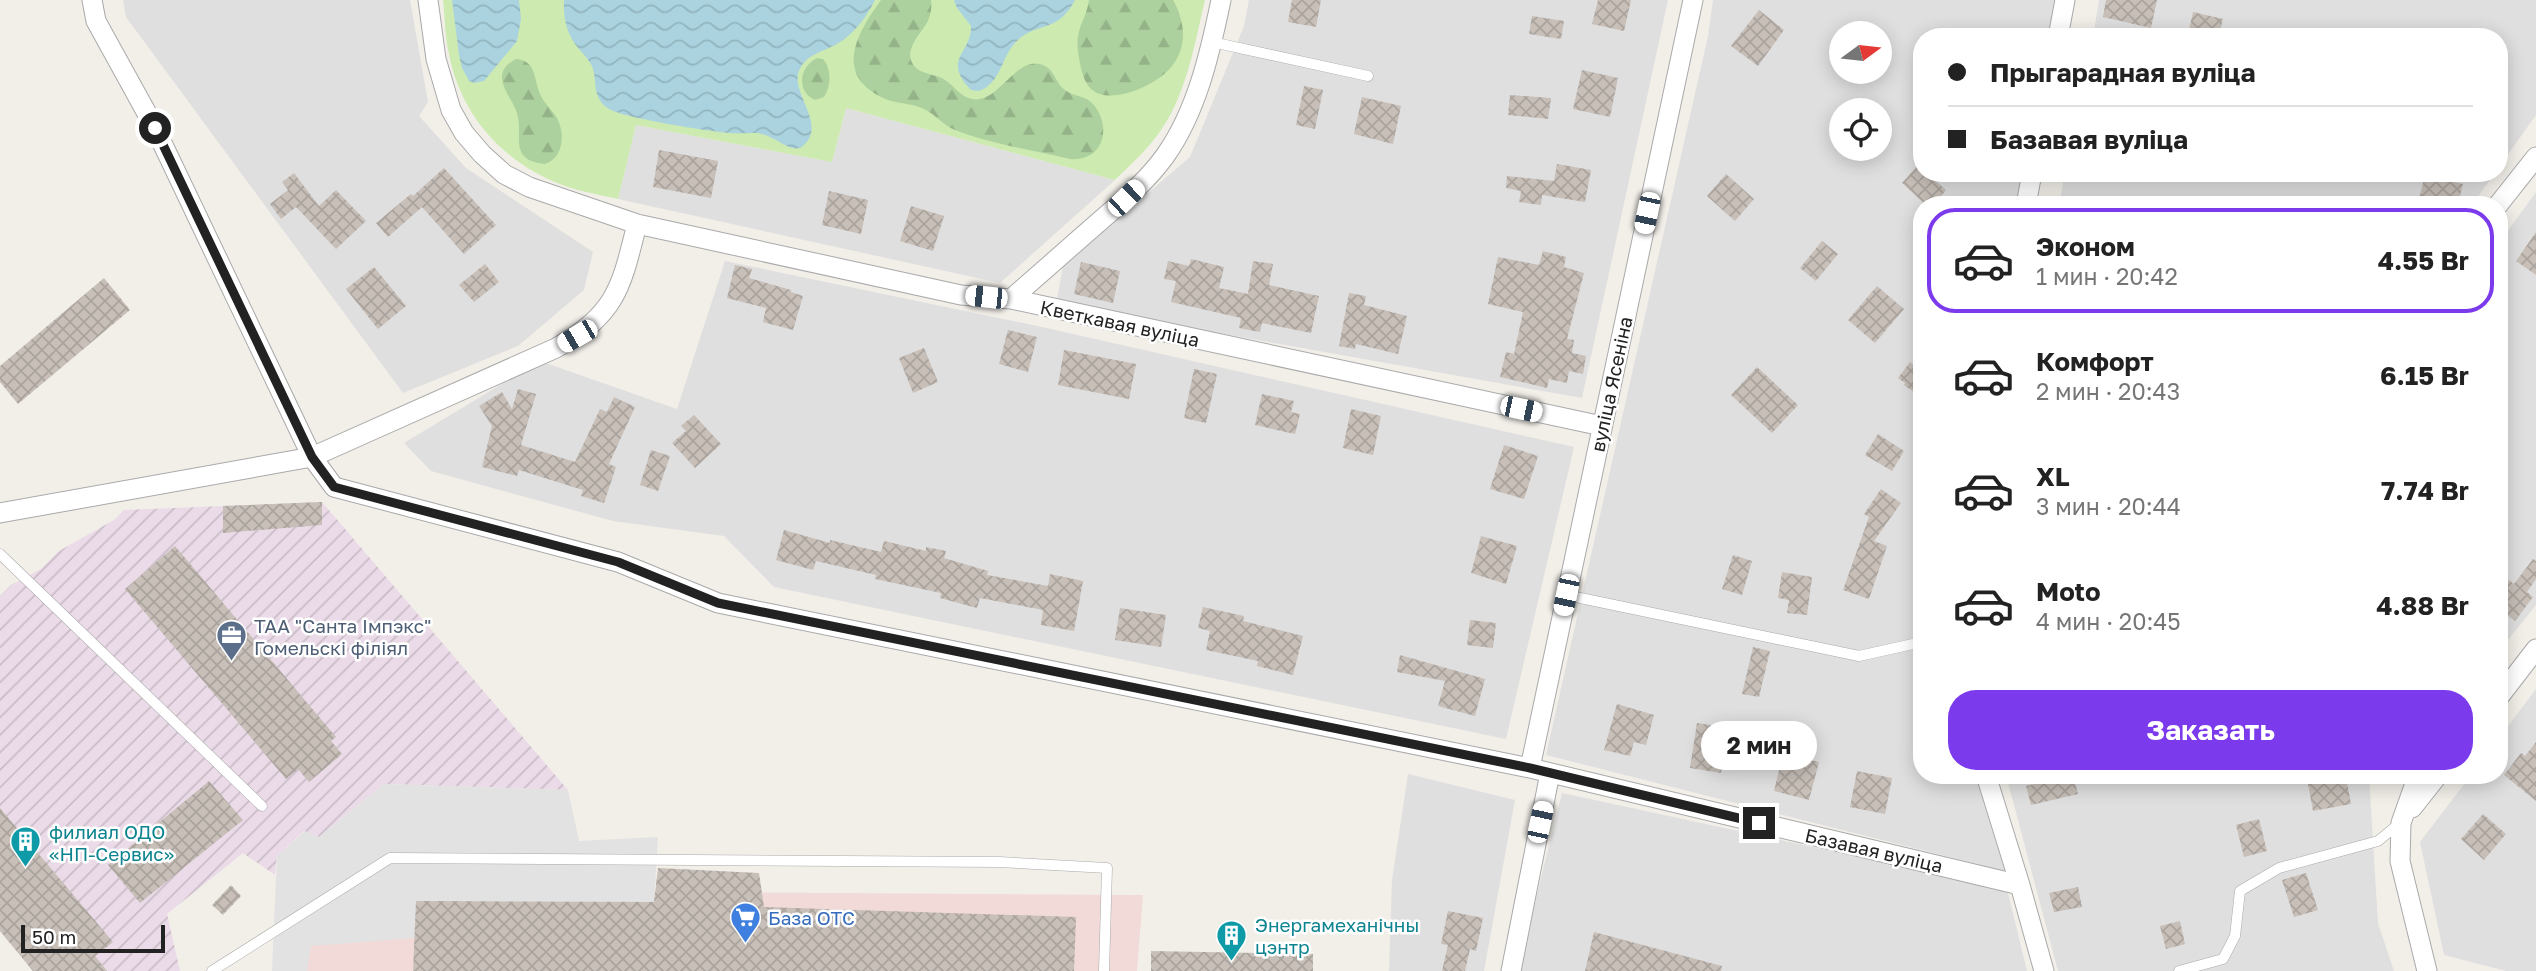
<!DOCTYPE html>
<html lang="ru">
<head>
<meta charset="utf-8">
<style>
	:root { --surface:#fff; --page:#f6f6f6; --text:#222; --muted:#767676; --line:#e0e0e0; --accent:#7c3aed }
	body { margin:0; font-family:"Golos Text",sans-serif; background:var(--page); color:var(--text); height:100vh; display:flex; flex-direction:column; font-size:26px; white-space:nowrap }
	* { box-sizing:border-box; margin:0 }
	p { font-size:23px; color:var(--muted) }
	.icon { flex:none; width:38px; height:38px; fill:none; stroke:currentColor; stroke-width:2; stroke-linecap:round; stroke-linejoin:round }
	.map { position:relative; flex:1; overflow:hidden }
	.drawer { position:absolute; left:1913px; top:196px; width:595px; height:588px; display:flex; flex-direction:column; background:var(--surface); border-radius:28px; box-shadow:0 4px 18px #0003 }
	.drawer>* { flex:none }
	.banner { position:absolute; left:1913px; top:28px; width:595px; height:154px; border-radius:28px; box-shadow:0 4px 18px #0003; display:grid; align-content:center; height:154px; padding:0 35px; background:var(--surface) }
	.needle { width:46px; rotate:75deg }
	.controls { position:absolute; left:1829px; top:21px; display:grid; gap:14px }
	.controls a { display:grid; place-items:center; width:63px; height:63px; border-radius:50%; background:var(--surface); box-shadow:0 4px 18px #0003; font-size:35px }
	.scale { position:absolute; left:21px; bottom:18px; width:144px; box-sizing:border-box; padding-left:7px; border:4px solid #222; border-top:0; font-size:19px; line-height:24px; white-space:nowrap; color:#222; -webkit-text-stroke:5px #fff; paint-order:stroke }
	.end { position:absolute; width:32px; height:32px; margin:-16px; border:9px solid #222; background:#fff; box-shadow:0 0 0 4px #fff }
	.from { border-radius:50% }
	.bubble { position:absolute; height:49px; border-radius:24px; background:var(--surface); box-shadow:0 4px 18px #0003; font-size:23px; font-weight:700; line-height:49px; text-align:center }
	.car { position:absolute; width:21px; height:42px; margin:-21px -10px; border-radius:9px; box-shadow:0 0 5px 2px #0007; background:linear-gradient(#fff 24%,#345 0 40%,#fff 0 76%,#345 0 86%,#fff 0) }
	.banner b { display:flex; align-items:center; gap:24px; height:66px; font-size:26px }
	.banner b+b { border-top:2px solid var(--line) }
	.banner i { width:18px; height:18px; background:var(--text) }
	ul { padding:12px 0 0; list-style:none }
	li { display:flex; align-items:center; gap:21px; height:105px; margin:0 14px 10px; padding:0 21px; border:4px solid transparent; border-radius:28px }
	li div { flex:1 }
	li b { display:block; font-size:26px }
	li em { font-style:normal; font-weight:700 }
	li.selected { border-color:var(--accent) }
	li>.icon { width:63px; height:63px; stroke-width:1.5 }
	.button { display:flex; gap:14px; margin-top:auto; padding:14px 35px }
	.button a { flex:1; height:80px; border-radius:28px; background:var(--accent); color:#fff; font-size:28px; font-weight:700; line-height:80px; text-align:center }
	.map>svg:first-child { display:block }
	.residential { fill:#e0dfdf; fill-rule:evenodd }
	.commercial { fill:#f2dad9 }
	.industrial { fill:url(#industrial-furrows) }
	.grass { fill:#cdebb0 }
	.forest { fill:url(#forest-firs) }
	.parking { fill:#e2e2e2 }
	.water { fill:url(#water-waves) }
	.building { fill:url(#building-cross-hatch) }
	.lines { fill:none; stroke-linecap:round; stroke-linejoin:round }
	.service-casing { stroke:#a9a9a9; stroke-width:11 }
	.minor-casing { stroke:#a9a9a9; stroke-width:21 }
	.service { stroke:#fff; stroke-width:10 }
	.minor { stroke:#fff; stroke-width:19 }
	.route { stroke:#222; stroke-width:9 }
	.labels { text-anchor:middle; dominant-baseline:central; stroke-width:5; stroke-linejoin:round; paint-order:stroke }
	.street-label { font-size:19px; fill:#222; stroke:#fff }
	.service-label { font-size:19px; fill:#4e5e75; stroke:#fff; text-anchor:start }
	.culture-label { font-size:19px; fill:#0d838f; stroke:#fff; text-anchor:start }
	.shop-label { font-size:19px; fill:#366cbe; stroke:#fff; text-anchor:start }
</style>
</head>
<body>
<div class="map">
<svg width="2536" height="971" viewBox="0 0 2536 971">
	<defs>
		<pattern id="industrial-furrows" width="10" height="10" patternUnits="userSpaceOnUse" patternTransform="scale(1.75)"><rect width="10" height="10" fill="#ebdbe8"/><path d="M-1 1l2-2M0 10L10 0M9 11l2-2" fill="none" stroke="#c9bcc7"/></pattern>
		<pattern id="forest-firs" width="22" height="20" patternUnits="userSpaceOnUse" patternTransform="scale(1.75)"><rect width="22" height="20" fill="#add19e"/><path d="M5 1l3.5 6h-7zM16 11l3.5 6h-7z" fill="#95b388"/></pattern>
		<pattern id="water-waves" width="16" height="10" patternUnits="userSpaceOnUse" patternTransform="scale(1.75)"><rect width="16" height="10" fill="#aad3df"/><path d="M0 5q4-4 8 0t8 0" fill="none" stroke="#92b5bf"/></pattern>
		<pattern id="building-cross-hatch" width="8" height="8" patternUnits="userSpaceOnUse" patternTransform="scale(1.75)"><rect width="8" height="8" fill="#c7bfb8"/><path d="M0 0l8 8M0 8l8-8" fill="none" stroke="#aba49e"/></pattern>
	</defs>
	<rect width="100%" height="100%" fill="#f2efe9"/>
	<path class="residential" d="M123,0H410L428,102L419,116L466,168L593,252L584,290L518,346L403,393L126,17Z
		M1249,0H1668L1582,398L1056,304L1063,266L1190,157L1244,26Z
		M1713,0H2057L2049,37H1922V173H2023L2017,205H1922V775H1975L2005,871L1546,755L1708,36ZM1841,33H1880V72H1841ZM1841,110H1880V149H1841Z
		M2099,0H2536V115L2499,167V37H2093Z
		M846,108L1115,180L1000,283L618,199L636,125L832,162Z
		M2065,173H2495L2472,205H2059Z
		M2536,192V605L2499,651V243Z
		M725,261L1042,327L1574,447L1506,739L774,587L724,536L613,521L431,471L404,443L540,361L677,409Z
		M2536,689V971H2506L2444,955L2420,842L2471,775H2499V738Z
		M1408,774L1515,800L1484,971H1389L1392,880Z
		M2006,775H2369L2378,923L2394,971H2058Z
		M1562,793L2007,889L2027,971H1518Z"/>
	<path class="commercial" d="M411,890L1143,895L1137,971H291L293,948Z"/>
	<path class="industrial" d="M322,502L568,790L384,784L319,837L304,831L277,856L275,875L243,853L167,914L180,971H33L0,931V596L11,585L41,569L59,551L114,520L124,510Z"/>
	<path class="grass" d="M443,0H1205C1194,46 1186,99 1156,137C1144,153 1129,166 1115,180L846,108L832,162L636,125L618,199C601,195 582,192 565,186C505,164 461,117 449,54C445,37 445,18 443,0Z"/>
	<path class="forest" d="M881,0H931C932,7 931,14 928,21C921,34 900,52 916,68C924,75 937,74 945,80C953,85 958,93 966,97C998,112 1014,51 1045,66C1055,71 1056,84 1065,90C1074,97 1085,95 1093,104C1113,127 1103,162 1070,159C1032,150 991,144 955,130C943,125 936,115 924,109C912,103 896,104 883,98C833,74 857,33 881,0Z
		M1089,0H1173C1185,21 1188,46 1172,66C1159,84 1109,108 1090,88C1082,79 1080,64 1078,52C1075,27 1086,21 1089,0Z
		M817,58L823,59C832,69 831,86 824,97L815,100C796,91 799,67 817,58Z
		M516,59C538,61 533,80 541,96C545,104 552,110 557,118C565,133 564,158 545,164C507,160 524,136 517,113C511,95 487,74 516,59Z"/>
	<path class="parking" d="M384,784L568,790L579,841L658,837L654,902L416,938L311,946L307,971H272L277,856L305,831L319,837Z"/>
	<path class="water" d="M452,0H519L521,19L517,41L484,81L474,83L469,81L462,68L459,55Z
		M564,0H875C866,18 854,34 837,44C823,52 806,54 799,71C790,93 828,125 803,146C791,156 774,133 755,133C747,133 738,134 729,133C707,131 624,118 609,109C591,97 598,83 592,66C589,60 584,55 579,49C567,35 563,19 564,0Z
		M954,0H1075C1058,33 1037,22 1018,40C1001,55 1002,83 979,91L971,90C941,59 972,53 971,26L957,8Z"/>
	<path class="building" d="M1292,0H1321L1316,27L1288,22Z
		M1598,0H1631L1624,31L1592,24Z
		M2106,0H2157L2151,28L2103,17Z
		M1759,10L1784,30L1758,66L1731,46Z
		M2193,12L2223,19L2219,37L2189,30Z
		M1532,16L1564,21L1561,39L1529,34Z
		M1582,70L1618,78L1610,117L1573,109Z
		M1304,86L1323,90L1315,129L1296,125Z
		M1510,95L1551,98L1548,119L1508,115Z
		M1362,97L1401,106L1393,144L1354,134Z
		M659,150L718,161L711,198L653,187Z
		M1557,164L1591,170L1585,202L1542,195L1541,205L1519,202L1521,191L1506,188L1507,176L1554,181Z
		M1918,165L1922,168V173H1927L1946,190L1934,205H1926L1902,183Z
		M444,168L496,225L464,254L422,207L388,237L376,223L411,194L413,196Z
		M294,173L319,206L336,190L366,221L336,249L296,207L281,219L270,204L288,190L282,182Z
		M1726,174L1754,199L1735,221L1707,196Z
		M2425,175L2463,184L2459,200L2451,198L2449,205L2418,203Z
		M829,191L868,200L861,234L822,225Z
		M911,206L944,216L933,251L900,241Z
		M2536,232V275L2516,261Z
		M1822,241L1838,254L1816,281L1800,268Z
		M1543,251L1566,257L1564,267L1584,273L1567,339L1574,340L1572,353L1586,356L1583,374L1569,371L1567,383L1549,379L1547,388L1500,377L1506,352L1514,354L1523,312L1488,304L1498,257L1539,265Z
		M1191,259L1224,267L1219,288L1248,294L1253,261L1273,264L1269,285L1319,296L1311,333L1262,323L1260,332L1239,328L1241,318L1171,302L1176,281L1164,279L1168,261L1189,266Z
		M1081,262L1120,271L1113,303L1074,294Z
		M485,264L499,282L474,302L459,285Z
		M735,265L752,269L749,278L791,290V292L803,296L793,330L763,322L766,308L727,298Z
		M374,267L406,306L378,329L346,289Z
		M104,278L130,310L18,404L0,382V366Z
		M1877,286L1904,309L1875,343L1848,320Z
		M1349,293L1366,296L1364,305L1407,316L1398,354L1356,344L1355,349L1339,346Z
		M1008,330L1037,337L1028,372L999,364Z
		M924,348L938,382L913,393L899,358Z
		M1064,350L1136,364L1129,399L1058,385Z
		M1922,361V398L1904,385L1905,383L1898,378L1910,362L1917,367Z
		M1757,367L1798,405L1772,433L1731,395Z
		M1194,369L1217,374L1206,423L1184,418Z
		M518,389L536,394L521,445L575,462L600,409L607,412L614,397L635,407L609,464L616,467L604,503L581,496L583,490L519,470L517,476L482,467L492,426L479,406L502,392L512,409Z
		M1262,394L1294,401L1291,412L1300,414L1295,434L1255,425Z
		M1351,409L1381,416L1373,455L1343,448Z
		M694,415L721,444L695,468L672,443L686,431L681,426Z
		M1878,434L1904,451L1892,471L1865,455Z
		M1504,445L1538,456L1524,499L1490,489Z
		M651,450L670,456L658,491L640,485Z
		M1881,489L1901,503L1874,541L1887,546L1869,599L1843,590L1869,517L1864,514Z
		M322,502V525L223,533V506Z
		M784,530L830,543V540L881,552L884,541L926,551V547L946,551L944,558L988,571L987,575L1048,586L1050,574L1083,581L1074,631L1041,625L1043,610L980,598L977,608L940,598L941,593L875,579L876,575L816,561L813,570L776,560Z
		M1481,536L1517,546L1506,584L1471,573Z
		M175,546L336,737L331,741L342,754L309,782L298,769L286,779L125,589Z
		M1733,555L1752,561L1742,595L1722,589Z
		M2533,559L2536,561V579L2527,592L2533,597L2515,621L2499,609V587L2506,578L2514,584Z
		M1782,572L1812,577L1807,615L1787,613L1789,600L1778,598Z
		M1203,607L1244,616L1243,621L1303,636L1293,675L1257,666L1258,661L1206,650L1210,631L1198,628Z
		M1120,608L1166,615L1161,647L1115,640Z
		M1470,620L1496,623L1493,648L1467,645Z
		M1753,647L1770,651L1759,697L1742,694Z
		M1400,655L1485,679L1475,716L1438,706L1445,681L1397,672Z
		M1617,704L1654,715L1646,745L1634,742L1630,756L1604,750Z
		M1697,723L1729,728L1721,773L1690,768Z
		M2536,742V801L2504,775L2521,753L2525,756Z
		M1783,753L1819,762L1809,800L1774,791Z
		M1857,771L1892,778L1885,814L1850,807Z
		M2069,775H2073L2078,794L2031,805L2026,786Z
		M2346,777L2351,804L2313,811L2308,784Z
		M209,781L243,820L140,903L108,865Z
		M0,808L113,942L95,956L107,971H33L0,931Z
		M2483,814L2506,834L2484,860L2461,839Z
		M2259,819L2267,851L2244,857L2236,825Z
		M658,868L759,873L764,907L1076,917L1074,971H413L416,901L654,902Z
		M2306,873L2318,910L2294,917L2282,880Z
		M231,885L241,896L223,915L212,905Z
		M2078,887L2082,907L2054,912L2049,893Z
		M1448,911L1483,918L1476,951L1470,949L1465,971H1442L1448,945L1441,944Z
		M2180,921L2185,944L2166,949L2160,926Z
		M1594,932L1722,966L1721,971H1585Z
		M1151,951L1313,954V971H1151Z"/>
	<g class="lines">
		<defs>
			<path id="service" d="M1212,42L1368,76
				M0,554L262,806
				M1566,595L1859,656L1922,642
				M212,971L390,858L999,862L1107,868L1104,971
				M2179,971L2223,959L2235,936L2240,891L2279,868L2378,841L2400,823"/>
			<path id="minor" d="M92,0L96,21L155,128L312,457L334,487L618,562L718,603L1530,768L2020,885
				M428,0L436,59L451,110L464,133L482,154L504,174L529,187L637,224L961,295L1011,299L1602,426
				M2058,37L2065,0
				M2026,205L2032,173
				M2498,205L2536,157
				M1011,299C1041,273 1070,247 1100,221C1123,201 1147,181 1165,156C1197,111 1210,53 1221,0
				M0,513L312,457L556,348C617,313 621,288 637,224
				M2499,697L2536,649
				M1530,768L1693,0
				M1986,775L2020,885L2044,971
				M2418,775L2401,823L2400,861L2427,971
				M2412,808L2438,775
				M1511,971L1550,773"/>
		</defs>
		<use href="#service" class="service-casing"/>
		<use href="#minor" class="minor-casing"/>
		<use href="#service" class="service"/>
		<use href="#minor" class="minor"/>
	</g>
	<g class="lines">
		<path class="route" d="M155,128L312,457L334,487L618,562L718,603L1530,768L1759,823"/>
	</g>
	<defs>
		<symbol id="office-pin" viewBox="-11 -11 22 30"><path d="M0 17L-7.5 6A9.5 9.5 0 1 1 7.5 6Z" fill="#5c6f8a" stroke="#fff"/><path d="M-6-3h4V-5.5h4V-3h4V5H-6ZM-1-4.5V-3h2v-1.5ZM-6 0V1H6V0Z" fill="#fff"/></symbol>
		<symbol id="building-pin" viewBox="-11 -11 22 30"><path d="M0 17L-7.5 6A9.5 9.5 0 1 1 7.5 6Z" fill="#0f9aa8" stroke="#fff"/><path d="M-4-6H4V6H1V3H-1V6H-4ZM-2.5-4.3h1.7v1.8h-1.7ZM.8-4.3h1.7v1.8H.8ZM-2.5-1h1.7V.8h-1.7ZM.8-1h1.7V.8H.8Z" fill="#fff"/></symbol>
		<symbol id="supermarket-pin" viewBox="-11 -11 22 30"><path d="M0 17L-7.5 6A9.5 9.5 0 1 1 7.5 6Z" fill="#3f7fe0" stroke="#fff"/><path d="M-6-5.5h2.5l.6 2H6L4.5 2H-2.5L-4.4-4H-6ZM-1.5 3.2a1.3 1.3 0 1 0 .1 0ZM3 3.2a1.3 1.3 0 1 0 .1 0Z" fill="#fff"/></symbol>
	</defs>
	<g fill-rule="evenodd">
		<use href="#office-pin" x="214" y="618" width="35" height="47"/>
		<use href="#building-pin" x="8" y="824" width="35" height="47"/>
		<use href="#supermarket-pin" x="728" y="900" width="35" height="47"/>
		<use href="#building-pin" x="1214" y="918" width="35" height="47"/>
	</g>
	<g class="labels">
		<g class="street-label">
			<text transform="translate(1120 323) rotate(12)">Кветкавая вуліца</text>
			<text transform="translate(1611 384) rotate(-78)">вуліца Ясеніна</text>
			<text transform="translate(1874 850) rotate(13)">Базавая вуліца</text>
		</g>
		<g class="service-label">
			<text x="254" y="625">ТАА "Санта Імпэкс"<tspan x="254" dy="22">Гомельскі філіял</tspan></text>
		</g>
		<g class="culture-label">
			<text x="49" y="831">филиал ОДО<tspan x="49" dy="22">«НП-Сервис»</tspan></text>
			<text x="1255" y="924">Энергамеханічны<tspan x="1255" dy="22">цэнтр</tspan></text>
		</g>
		<g class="shop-label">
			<text x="768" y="917">База ОТС</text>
		</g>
	</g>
</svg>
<div class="controls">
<a><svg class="needle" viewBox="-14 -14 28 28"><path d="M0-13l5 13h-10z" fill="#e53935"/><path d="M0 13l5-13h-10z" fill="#767676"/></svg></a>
<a><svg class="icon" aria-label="locate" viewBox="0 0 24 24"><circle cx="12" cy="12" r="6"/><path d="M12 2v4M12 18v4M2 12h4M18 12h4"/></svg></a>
</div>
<div class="scale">50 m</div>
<i class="end from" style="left:155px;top:128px"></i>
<i class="end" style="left:1759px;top:823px"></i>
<div class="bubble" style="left:1701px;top:721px;width:116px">2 мин</div>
<i class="car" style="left:1126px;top:198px;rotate:46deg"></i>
<i class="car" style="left:1647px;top:213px;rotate:192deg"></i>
<i class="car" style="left:986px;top:297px;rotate:276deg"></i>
<i class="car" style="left:577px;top:336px;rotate:240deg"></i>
<i class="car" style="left:1521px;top:409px;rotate:102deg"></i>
<i class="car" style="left:1566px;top:595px;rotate:192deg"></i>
<i class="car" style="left:1540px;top:822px;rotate:12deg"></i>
<div class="banner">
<b><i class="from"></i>Прыгарадная вуліца</b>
<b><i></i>Базавая вуліца</b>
</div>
<section class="drawer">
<ul>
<li class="selected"><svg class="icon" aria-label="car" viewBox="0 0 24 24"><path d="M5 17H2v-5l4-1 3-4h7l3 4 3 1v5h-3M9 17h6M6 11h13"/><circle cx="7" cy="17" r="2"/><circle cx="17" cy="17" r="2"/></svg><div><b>Эконом</b><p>1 мин · 20:42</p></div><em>4.55 Br</em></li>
<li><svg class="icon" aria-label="car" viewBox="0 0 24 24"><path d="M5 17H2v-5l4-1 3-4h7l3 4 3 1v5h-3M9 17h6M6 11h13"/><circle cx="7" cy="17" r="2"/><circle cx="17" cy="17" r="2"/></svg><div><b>Комфорт</b><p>2 мин · 20:43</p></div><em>6.15 Br</em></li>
<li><svg class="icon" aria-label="car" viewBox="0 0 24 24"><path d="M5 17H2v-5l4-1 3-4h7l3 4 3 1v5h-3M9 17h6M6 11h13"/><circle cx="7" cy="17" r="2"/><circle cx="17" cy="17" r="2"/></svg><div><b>XL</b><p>3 мин · 20:44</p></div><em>7.74 Br</em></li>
<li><svg class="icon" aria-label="car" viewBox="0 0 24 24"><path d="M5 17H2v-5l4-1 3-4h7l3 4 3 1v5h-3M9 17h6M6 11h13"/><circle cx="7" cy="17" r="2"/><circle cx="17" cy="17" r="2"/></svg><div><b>Moto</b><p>4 мин · 20:45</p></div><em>4.88 Br</em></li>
</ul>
<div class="button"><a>Заказать</a></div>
</section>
</div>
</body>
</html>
